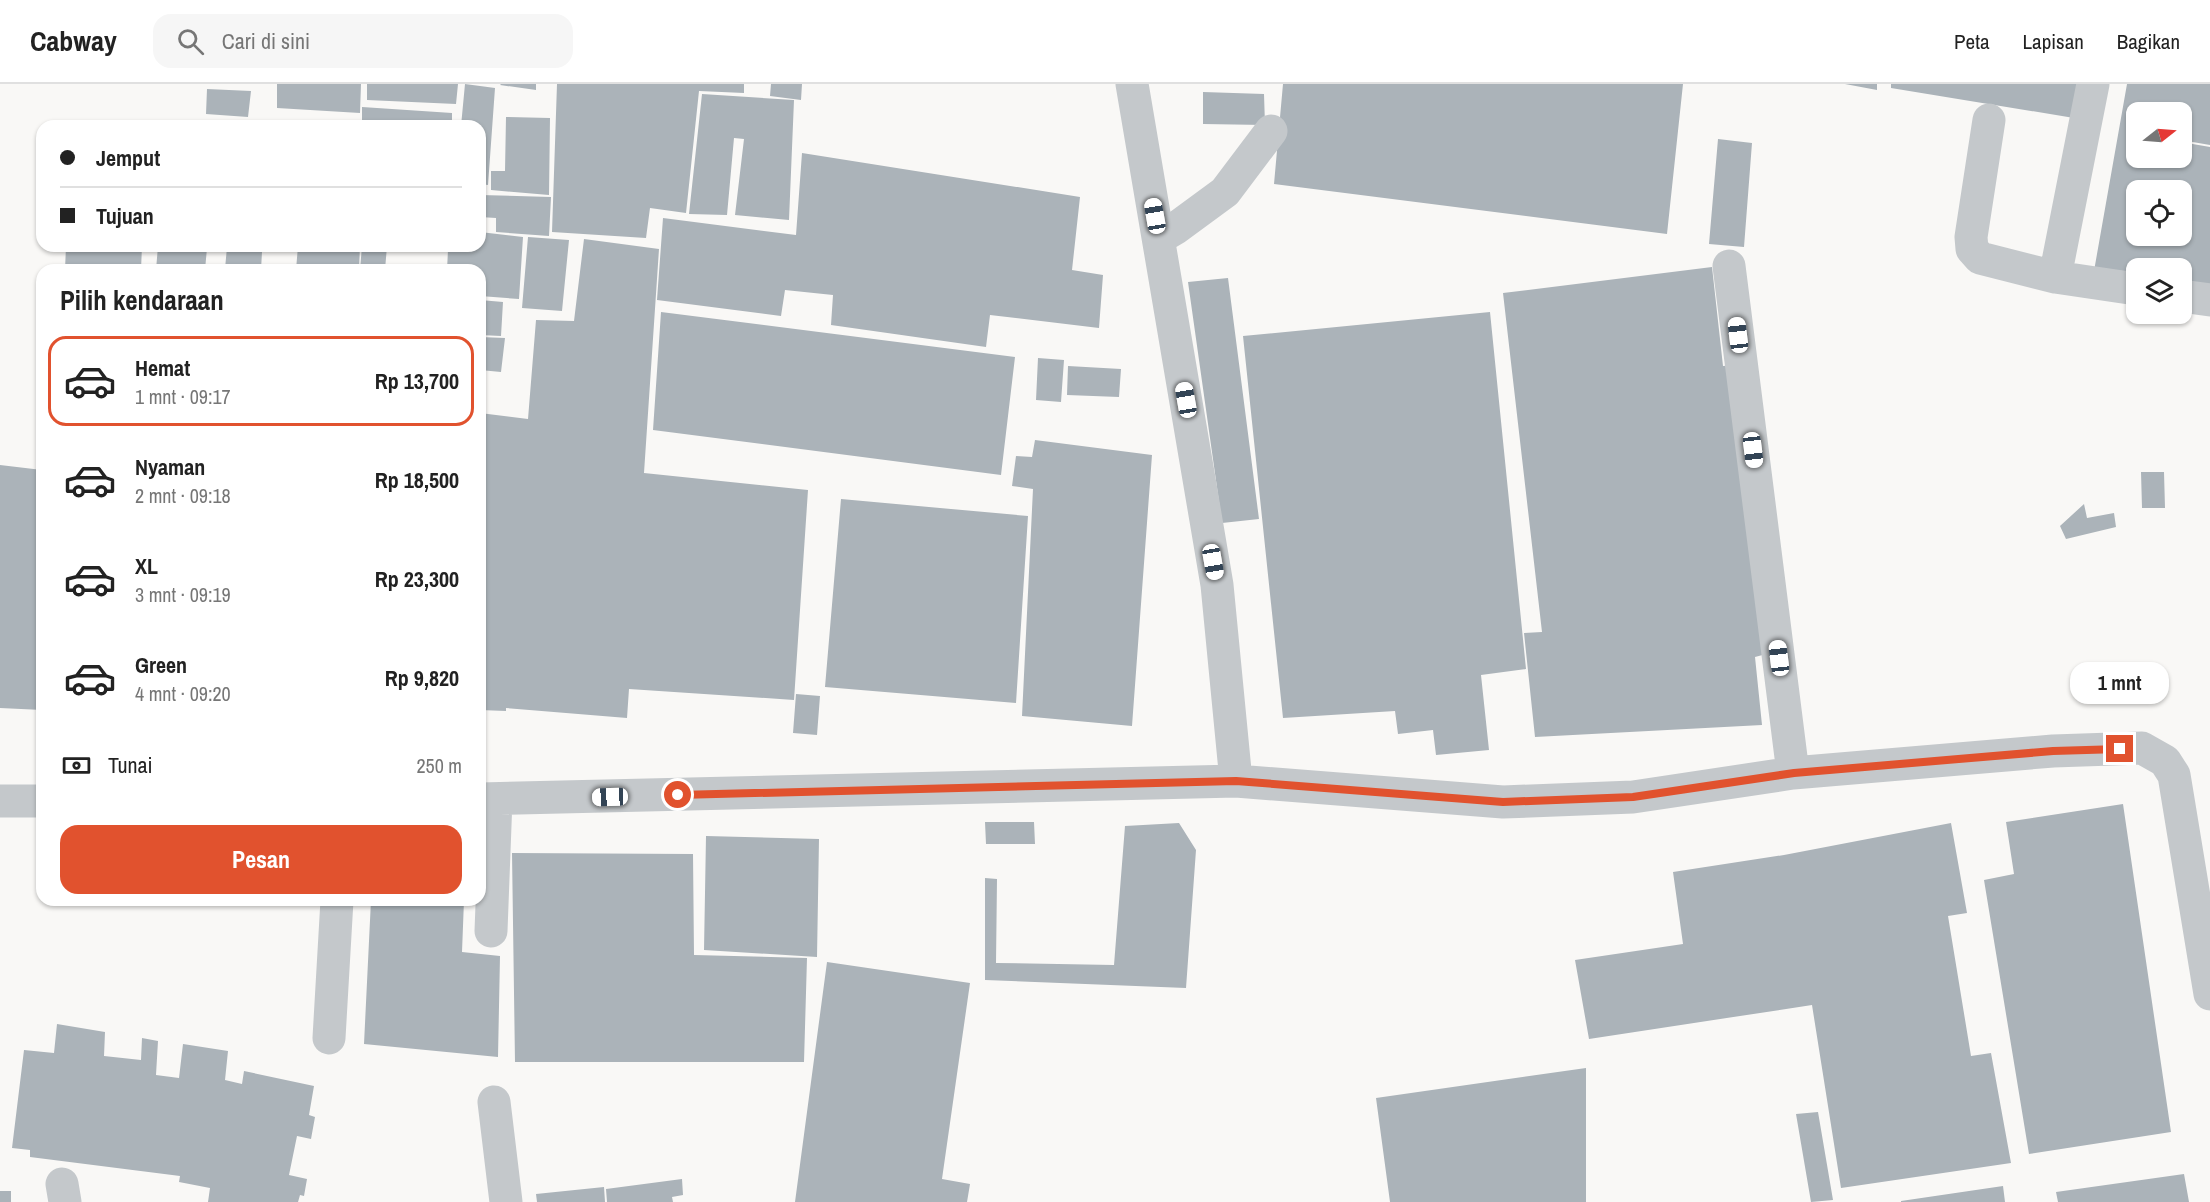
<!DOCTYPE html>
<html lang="id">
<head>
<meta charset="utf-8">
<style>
	:root { --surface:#fff; --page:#f6f6f6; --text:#222; --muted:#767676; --line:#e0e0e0; --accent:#e1522e }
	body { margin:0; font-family:"Archivo Narrow",sans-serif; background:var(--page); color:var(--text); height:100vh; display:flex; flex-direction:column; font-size:22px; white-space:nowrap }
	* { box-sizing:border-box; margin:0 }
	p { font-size:20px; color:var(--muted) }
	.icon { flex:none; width:33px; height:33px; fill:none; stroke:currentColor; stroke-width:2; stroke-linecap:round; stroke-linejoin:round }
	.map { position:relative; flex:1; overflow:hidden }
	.drawer { position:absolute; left:36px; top:180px; width:450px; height:642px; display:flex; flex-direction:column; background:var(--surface); border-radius:18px; box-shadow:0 2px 4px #0004 }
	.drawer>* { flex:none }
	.guide { position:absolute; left:36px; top:36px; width:450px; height:132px; border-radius:18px; box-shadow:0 2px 4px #0004; display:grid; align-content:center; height:132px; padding:0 24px; background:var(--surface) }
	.needle { width:39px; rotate:73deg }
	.fabs { position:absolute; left:2126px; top:18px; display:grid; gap:12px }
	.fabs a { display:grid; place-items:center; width:66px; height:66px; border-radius:12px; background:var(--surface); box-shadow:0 2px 4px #0004; font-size:30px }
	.end { position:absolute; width:27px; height:27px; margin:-14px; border:8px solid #e1522e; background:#fff; box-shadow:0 0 0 3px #fff }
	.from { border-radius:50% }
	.bubble { position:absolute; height:42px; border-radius:18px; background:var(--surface); box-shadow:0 2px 4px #0004; font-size:20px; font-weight:700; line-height:42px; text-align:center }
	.car { position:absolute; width:18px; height:36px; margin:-18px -9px; border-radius:8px; box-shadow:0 0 4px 2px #0007; background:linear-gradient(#fff 24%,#345 0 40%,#fff 0 76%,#345 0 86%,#fff 0) }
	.guide b { display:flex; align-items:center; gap:21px; height:57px; font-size:22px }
	.guide b+b { border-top:2px solid var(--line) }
	.guide i { width:15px; height:15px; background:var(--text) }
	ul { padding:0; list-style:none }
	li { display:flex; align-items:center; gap:18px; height:90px; margin:0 12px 9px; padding:0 12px; border:3px solid transparent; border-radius:18px }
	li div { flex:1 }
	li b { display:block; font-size:22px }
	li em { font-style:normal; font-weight:700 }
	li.selected { border-color:var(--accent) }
	li>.icon { width:54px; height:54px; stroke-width:1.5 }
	h2 { padding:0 24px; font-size:27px; line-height:72px }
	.pay { display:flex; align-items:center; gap:15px; height:66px; padding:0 24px; font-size:22px }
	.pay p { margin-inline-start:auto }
	.cta { display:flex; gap:12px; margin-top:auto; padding:12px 24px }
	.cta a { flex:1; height:69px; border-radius:18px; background:var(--accent); color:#fff; font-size:24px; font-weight:700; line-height:69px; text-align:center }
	header { display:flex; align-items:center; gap:36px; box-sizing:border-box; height:84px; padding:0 30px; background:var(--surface); border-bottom:2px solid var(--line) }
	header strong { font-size:28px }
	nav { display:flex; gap:33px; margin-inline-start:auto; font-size:21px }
	.search { width:420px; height:54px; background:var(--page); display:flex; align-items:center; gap:15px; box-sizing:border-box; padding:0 21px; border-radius:18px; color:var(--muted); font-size:22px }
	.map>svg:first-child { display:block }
	.building { fill:#abb3b9; fill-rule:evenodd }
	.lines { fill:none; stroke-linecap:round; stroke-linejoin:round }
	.minor { stroke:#c4c8cb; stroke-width:33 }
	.route { stroke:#e1522e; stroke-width:8 }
</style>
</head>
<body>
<header>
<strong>Cabway</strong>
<div class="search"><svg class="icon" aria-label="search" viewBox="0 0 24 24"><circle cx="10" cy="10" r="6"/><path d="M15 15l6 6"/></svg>Cari di sini</div>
<nav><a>Peta</a><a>Lapisan</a><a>Bagikan</a></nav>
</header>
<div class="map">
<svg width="2210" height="1118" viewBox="0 0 2210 1118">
	<rect width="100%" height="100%" fill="#f9f8f6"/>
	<path class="building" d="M277,0H361L360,29L277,24Z
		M367,0H458L456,20L367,16Z
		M465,0L495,4L488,101L480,100V42H461Z
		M501,0H536V6L500,1Z
		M557,0H744V9L699,7L686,129L650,124L646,154L552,148Z
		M771,0H802L801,16L770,12Z
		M1283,0H1683L1667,150L1274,100Z
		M1845,0H1877V6Z
		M1891,0H2079L2074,34L1891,4Z
		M2127,0H2210V61L2181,56V28H2136V74H2181V58L2210,63V205L2181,200V184H2136V193L2094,187ZM2136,106H2181V152H2136Z
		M207,5L251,7L248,33L206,30Z
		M1203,8L1264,10L1265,41L1203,40Z
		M702,10L794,16L789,136L735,131L744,55L734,54L727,131L689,130Z
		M362,23L452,29V42H362Z
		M506,33L550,34L549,111L491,106V87H505Z
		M1718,55L1752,59L1744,163L1709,160Z
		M802,69L1080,113L1072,186L1103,191L1099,244L990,231L986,263L831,241L833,211L785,206L781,232L657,216L663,134L796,151Z
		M480,111L551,113L549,152L496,148V134L480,133Z
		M480,148L523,153L519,215L480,212V186H447L448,166L458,167V162H480Z
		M528,153L569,156L562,227L522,224Z
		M584,155L659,165L644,389L808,406L794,616L629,605L627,634L506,624V627L480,626V329L528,335L536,236L574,237Z
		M66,162H142L141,186H65Z
		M158,162L207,164L205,186H156Z
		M298,162H360L359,186H296Z
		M362,162H387L385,186H360Z
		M227,163L262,168L261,186L225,185Z
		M1712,183L1723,282L1737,281L1770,569L1755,573L1762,641L1535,653L1524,549L1542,548L1503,209Z
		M1228,194L1259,435L1222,439L1188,198Z
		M480,216L503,218L501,252L480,251Z
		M661,228L1015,273L1001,391L653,346Z
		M1490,228L1526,585L1481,591L1489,666L1436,671L1433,646L1398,650L1395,627L1283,634L1243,252Z
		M480,253L505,254L501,288L480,286Z
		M1038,274L1064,276L1061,318L1036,316Z
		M1068,282L1121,285L1119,313L1067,311Z
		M1035,356L1152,371L1132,642L1022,632L1033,405L1012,402L1016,372L1032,373Z
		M0,381L42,386V626L0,624Z
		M2141,388H2164L2165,424H2142Z
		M841,415L1028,432L1016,619L825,603Z
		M2084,420L2087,434L2114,429L2116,443L2066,455L2060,442Z
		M796,610L820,612L817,651L793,649Z
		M2123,720L2171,1048L2029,1070L1984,796L2014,790L2006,738Z
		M985,738H1034L1035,760H986Z
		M1179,739L1196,766L1186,904L985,896V794L997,795L996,879L1114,881L1125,742Z
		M1951,739L1967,829L1948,832L1971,972L1991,969L2011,1079L1841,1104L1812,921L1589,955L1575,876L1683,860L1673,788L1784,771Z
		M706,752L819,755L817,873L704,866Z
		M512,769L693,770L694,871L807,874L804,978H515Z
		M371,816H464L462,868L500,872L498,973L364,960Z
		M827,878L970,899L942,1095L970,1100L967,1118H795Z
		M57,940L105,948L104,972L141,976L142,954L158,957L156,991L179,994L183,960L228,967L225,996L242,1000L244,987L314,1002L309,1031L315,1033L311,1055L297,1052L289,1091L307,1095L304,1112L300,1111L298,1118H208L210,1104L179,1098L180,1092L30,1073V1066L12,1064L24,966L54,969Z
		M1586,984V1118H1390L1376,1014Z
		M1818,1028L1833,1116L1811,1118L1796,1030Z
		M2184,1090L2189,1118H2058L2056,1108Z
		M682,1095L683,1111L672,1113L673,1118H607L606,1105Z
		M2003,1102L2005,1118H1901V1117Z
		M604,1103L605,1118H537L536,1110Z
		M0,1107H11V1118H0Z"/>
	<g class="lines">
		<path class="minor" d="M1132,0L1217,501L1236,697
			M2093,0L2055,193L2136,205
			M1989,36L1971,153L1972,165L1980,174L2055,193
			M1159,154L1176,144L1225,108L1271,47
			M1729,182L1793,689
			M2181,212L2210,216
			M480,715L1236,697L1503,718L1633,713L1793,689L2053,667L2142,664L2165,677L2174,691L2210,910
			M0,717H42
			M491,847L496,715
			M329,954L337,816
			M494,1018L506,1118
			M62,1100L65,1118"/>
	</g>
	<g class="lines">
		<path class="route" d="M678,711L1236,697L1503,718L1633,713L1794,689L2053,667L2120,665"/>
	</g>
</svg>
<div class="fabs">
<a><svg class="needle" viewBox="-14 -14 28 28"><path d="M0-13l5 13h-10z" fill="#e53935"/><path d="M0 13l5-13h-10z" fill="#767676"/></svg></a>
<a><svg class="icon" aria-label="locate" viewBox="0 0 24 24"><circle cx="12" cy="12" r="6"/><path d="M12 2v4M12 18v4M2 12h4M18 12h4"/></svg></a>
<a><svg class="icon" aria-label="layers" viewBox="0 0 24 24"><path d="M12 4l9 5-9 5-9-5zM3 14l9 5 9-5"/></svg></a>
</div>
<i class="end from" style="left:678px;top:711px"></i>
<i class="end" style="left:2120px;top:665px"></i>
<div class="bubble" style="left:2070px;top:578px;width:99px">1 mnt</div>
<i class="car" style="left:1155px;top:132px;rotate:350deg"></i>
<i class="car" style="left:1738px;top:251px;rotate:353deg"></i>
<i class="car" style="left:1186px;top:316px;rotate:350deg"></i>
<i class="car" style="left:1753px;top:366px;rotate:173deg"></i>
<i class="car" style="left:1213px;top:478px;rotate:170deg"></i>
<i class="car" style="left:1779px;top:574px;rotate:353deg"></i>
<i class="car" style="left:610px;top:713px;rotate:268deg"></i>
<div class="guide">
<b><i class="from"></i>Jemput</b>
<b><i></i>Tujuan</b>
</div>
<section class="drawer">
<h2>Pilih kendaraan</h2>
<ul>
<li class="selected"><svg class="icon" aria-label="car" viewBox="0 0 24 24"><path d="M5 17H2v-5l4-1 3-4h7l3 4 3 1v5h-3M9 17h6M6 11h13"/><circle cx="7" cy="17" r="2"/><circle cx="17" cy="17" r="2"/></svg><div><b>Hemat</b><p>1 mnt · 09:17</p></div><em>Rp 13,700</em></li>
<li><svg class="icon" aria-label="car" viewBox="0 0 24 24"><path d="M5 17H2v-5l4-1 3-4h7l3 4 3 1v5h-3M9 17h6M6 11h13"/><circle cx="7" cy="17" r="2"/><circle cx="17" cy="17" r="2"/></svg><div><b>Nyaman</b><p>2 mnt · 09:18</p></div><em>Rp 18,500</em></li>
<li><svg class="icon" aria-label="car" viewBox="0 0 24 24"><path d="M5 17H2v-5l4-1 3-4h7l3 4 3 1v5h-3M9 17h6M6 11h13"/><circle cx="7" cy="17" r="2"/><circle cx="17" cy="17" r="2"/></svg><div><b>XL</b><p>3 mnt · 09:19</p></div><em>Rp 23,300</em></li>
<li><svg class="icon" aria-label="car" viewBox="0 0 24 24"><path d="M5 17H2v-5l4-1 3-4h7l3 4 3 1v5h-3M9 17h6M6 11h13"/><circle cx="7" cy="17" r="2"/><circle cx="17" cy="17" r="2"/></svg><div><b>Green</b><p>4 mnt · 09:20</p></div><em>Rp 9,820</em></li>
</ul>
<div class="pay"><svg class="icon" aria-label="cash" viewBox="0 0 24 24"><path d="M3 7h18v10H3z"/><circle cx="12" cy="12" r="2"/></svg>Tunai<p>250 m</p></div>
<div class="cta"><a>Pesan</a></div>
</section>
</div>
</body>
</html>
